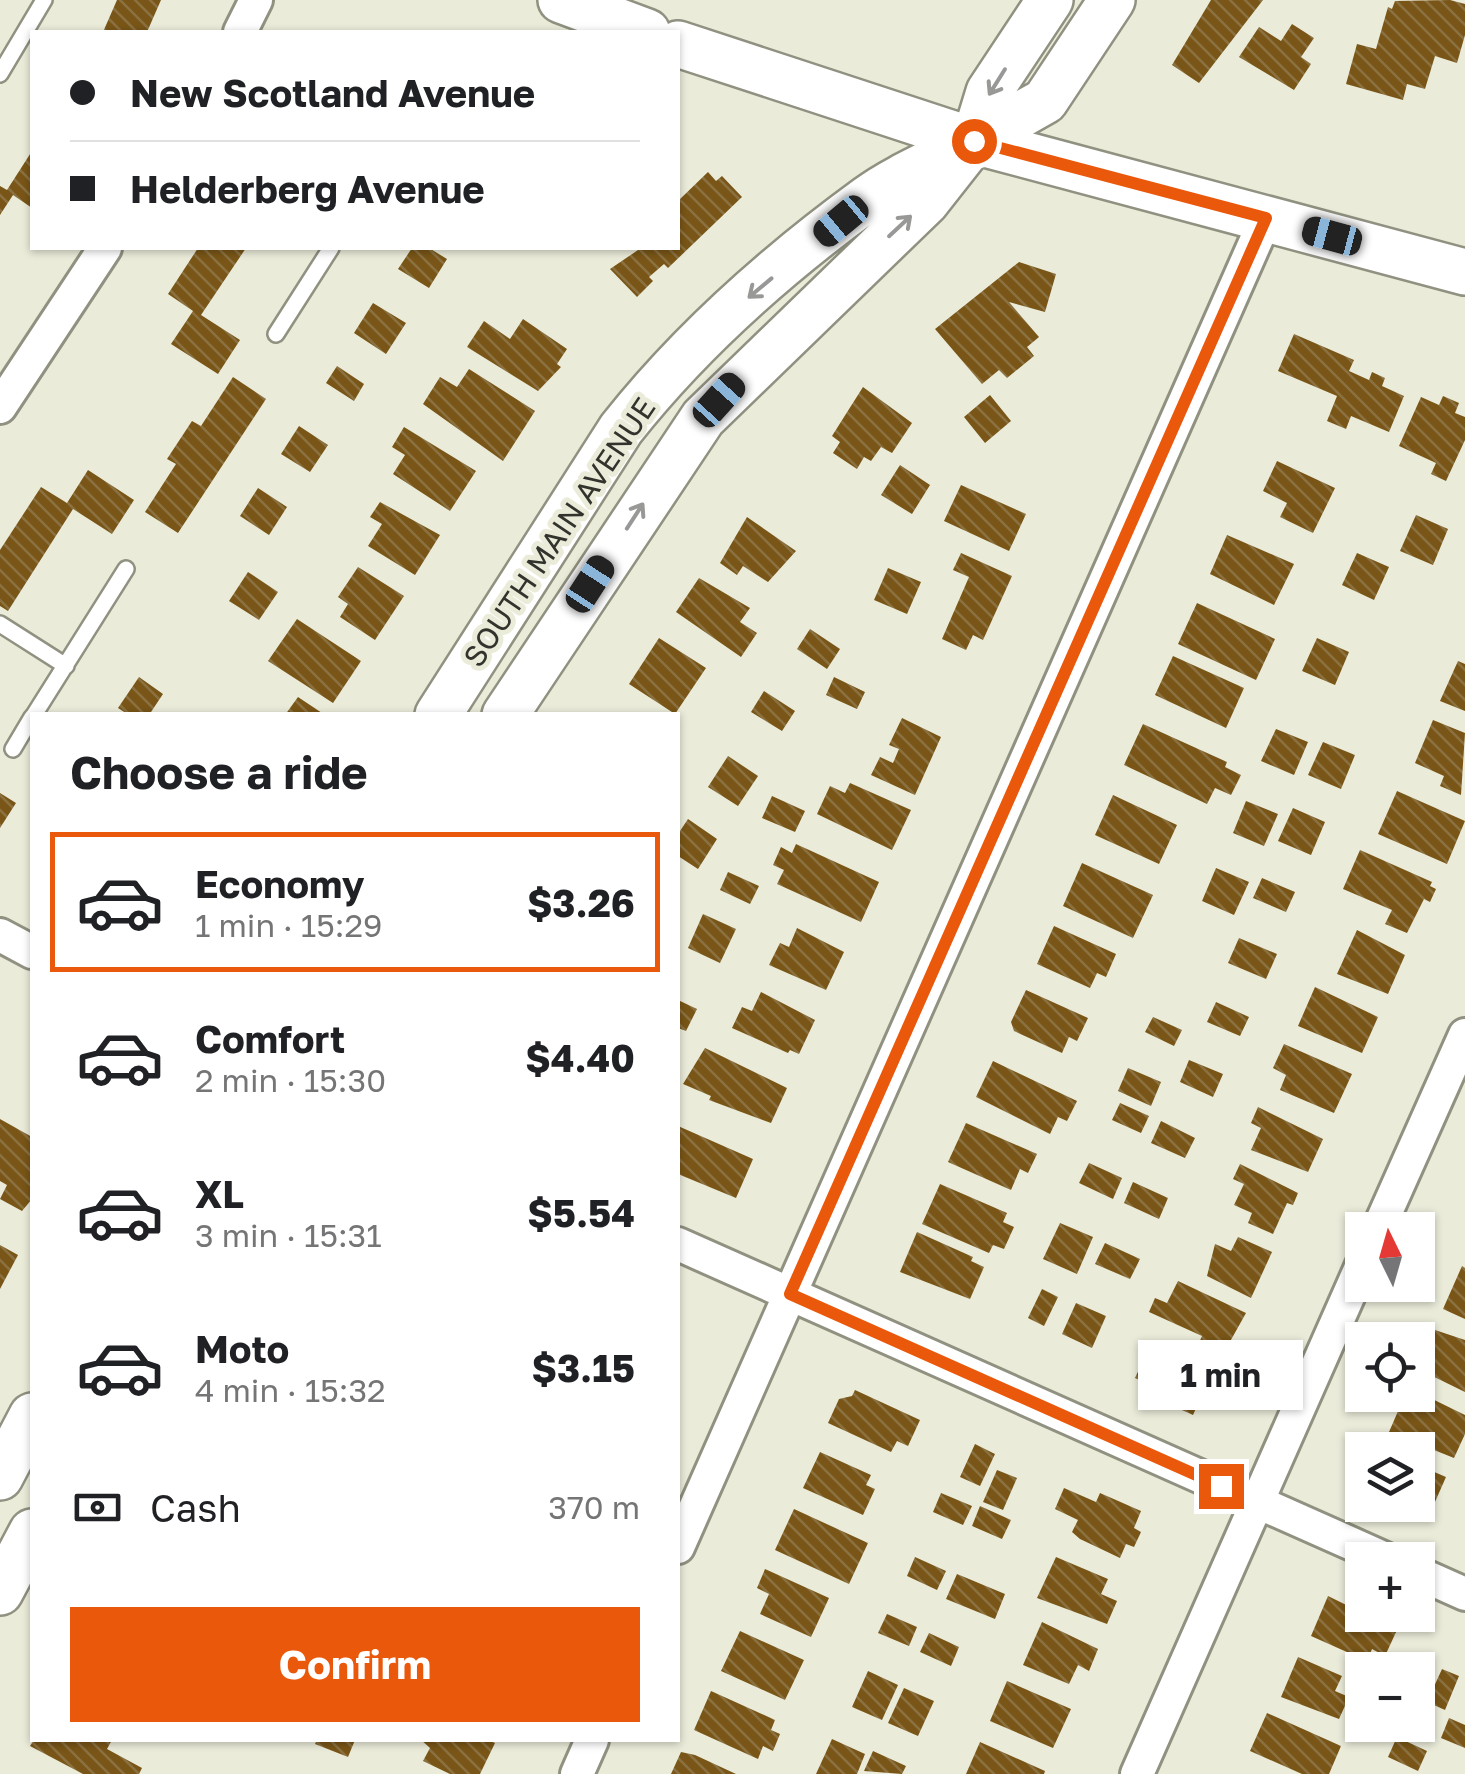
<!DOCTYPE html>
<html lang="en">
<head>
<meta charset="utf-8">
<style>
	:root { --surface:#fff; --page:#f6f6f6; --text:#202124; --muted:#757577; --line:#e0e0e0; --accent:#ea580c }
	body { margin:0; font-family:"Golos Text",sans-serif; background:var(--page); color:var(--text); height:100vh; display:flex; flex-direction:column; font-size:38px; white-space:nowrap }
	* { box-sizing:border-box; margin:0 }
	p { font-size:32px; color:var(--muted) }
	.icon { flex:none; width:55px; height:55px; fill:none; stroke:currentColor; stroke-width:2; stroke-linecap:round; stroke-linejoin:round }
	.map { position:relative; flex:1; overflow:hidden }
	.sheet { position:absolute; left:30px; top:712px; width:650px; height:1030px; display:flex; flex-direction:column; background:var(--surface); border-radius:0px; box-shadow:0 2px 8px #0004 }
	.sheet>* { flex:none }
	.banner { position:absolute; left:30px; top:30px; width:650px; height:220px; border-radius:0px; box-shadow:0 2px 8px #0004; display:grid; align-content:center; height:220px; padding:0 40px; background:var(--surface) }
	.needle { width:65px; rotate:355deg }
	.buttons { position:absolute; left:1345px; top:1212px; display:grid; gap:20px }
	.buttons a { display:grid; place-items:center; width:90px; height:90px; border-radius:0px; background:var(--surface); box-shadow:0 2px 8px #0004; font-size:50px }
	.end { position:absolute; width:45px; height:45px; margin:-22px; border:12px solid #ea580c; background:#fff; box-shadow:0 0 0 5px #fff }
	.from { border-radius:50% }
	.bubble { position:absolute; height:70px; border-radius:0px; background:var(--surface); box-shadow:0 2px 8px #0004; font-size:32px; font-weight:700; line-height:70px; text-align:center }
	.car { position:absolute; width:30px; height:60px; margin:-30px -15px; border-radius:12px; box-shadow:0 0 8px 2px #0007; background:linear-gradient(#222 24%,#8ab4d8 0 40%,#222 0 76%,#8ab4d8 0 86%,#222 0) }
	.banner b { display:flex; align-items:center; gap:35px; height:95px; font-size:38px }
	.banner b+b { border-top:2px solid var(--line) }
	.banner i { width:25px; height:25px; background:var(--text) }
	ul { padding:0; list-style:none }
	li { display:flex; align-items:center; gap:30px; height:140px; margin:0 20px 15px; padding:0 20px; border:5px solid transparent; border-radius:0px }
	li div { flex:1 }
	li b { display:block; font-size:38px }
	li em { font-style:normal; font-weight:700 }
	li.current { border-color:var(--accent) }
	li>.icon { width:90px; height:90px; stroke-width:1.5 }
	h2 { padding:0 40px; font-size:45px; line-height:120px }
	.pay { display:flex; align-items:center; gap:25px; height:110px; padding:0 40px; font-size:38px }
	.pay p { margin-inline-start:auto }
	.action { display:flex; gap:20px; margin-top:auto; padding:20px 40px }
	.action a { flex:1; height:115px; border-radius:0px; background:var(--accent); color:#fff; font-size:40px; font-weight:700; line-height:115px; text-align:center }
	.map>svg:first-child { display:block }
	.building { fill:url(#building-back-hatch) }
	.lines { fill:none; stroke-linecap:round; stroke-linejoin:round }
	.lane-casing { stroke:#919181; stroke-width:20 }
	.street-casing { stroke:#919181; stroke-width:38 }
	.secondary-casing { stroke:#919181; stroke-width:50 }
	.lane { stroke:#fff; stroke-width:15 }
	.street { stroke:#fff; stroke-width:32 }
	.secondary { stroke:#fff; stroke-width:45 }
	.oneway { stroke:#989996 }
	.route { stroke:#ea580c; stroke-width:12 }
	.labels { text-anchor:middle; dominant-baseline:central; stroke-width:10; stroke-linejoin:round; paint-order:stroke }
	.street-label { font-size:30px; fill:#32332c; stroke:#eaebd9 }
</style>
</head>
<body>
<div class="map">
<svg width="1465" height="1774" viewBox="0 0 1465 1774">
	<defs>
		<pattern id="building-back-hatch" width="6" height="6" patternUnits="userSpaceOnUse" patternTransform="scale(2.5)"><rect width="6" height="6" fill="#795617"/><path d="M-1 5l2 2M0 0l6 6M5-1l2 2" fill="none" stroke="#8b7141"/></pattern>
	</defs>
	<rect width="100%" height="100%" fill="#eaebd9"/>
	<path class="building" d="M117,0H161L147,32H103Z
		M1211,0H1263L1199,83L1172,65Z
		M1450,0L1465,4V35L1457,63L1435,56L1425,89L1407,84L1403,100L1346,84L1357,44L1376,49L1388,7L1392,9L1395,1Z
		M1292,24L1314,38L1301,57L1311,64L1294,90L1239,57L1259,27L1281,41Z
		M32,151V208L13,195L0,215V186L7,190Z
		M708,172L716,181L722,176L742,197L668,268L664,264L649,277L653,281L637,297L610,269L641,248H678V201Z
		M198,248H246L201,315L240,340L218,374L171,344L193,311L168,294Z
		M412,248H429L447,259L429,288L398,269Z
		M1019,262L1056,274L1045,312L1009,302L1039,337L1027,347L1034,356L1007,378L999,370L982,384L935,329Z
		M373,303L406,323L386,354L354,333Z
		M523,319L567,349L557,364L561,367L538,391L467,347L484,321L510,339Z
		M1294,334L1354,360L1349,371L1369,380L1372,372L1385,378L1382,386L1404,396L1389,432L1351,416L1346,429L1327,421L1337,396L1278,371Z
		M337,366L364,384L354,401L326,383Z
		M469,369L535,411L503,461L423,404L440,377L457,387Z
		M233,377L266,399L178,533L145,512L176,464L167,459L192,421L201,426Z
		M863,387L912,423L892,453L881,447L871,461L864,457L857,469L833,453L840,442L832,436Z
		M990,395L1011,421L985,443L964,417Z
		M1443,396L1459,403L1455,413L1465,417V440L1446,481L1431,474L1436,463L1399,446L1421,397L1439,405Z
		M299,426L328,445L310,472L281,454Z
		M404,427L476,471L450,511L393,474L405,455L392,447Z
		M1277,461L1335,488L1313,533L1280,517L1287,503L1263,491Z
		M900,465L930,485L912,514L881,495Z
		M88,470L134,500L112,534L73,509L8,611L0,606V550L41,487L67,503Z
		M961,485L1026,514L1009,551L944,521Z
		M258,488L287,507L269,535L240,516Z
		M380,502L440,535L415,575L368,546L382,524L370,517Z
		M1416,515L1448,529L1433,565L1400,551Z
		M747,517L796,551L768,582L743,566L737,575L720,563Z
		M1227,535L1294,564L1274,605L1210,574Z
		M961,553L1012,576L983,640L973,635L966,650L942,639L969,577L953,570Z
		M1357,553L1389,567L1374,600L1342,585Z
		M358,567L404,596L375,640L340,617L348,604L338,597Z
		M888,568L921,582L907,614L874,600Z
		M248,572L278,592L259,620L229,601Z
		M699,578L750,608L740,622L757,633L741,657L676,612Z
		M1197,603L1275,639L1256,680L1178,644Z
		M297,619L361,661L333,703L268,661Z
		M810,629L840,649L827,669L797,649Z
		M659,638L706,668L675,714L629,684Z
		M1317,638L1349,652L1335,685L1302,671Z
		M1173,656L1244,688L1226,728L1155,695Z
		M1458,661L1465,664V711L1440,701Z
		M139,677L163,694L149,715H129L118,708Z
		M834,677L865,692L857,709L826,695Z
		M764,691L795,711L782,731L751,712Z
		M298,697L325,715H285Z
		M902,718L941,737L915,795L871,775L880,757L893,763L899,749L889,745Z
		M1433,720L1465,733L1461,795L1440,786L1444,776L1415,763Z
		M1143,724L1227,762L1225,767L1241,775L1231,795L1215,788L1207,804L1124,765Z
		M1276,729L1308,742L1294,775L1261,761Z
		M1323,742L1355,755L1341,789L1308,775Z
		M728,756L758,776L738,806L708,787Z
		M850,783L911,810L892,850L817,814L830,786L845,793Z
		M1397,791L1465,821L1447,864L1378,834Z
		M0,793L16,803L0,828Z
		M1113,795L1177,825L1159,864L1095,835Z
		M772,796L805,811L795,832L762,818Z
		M1246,801L1278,814L1264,846L1233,833Z
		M1293,808L1325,822L1311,855L1278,841Z
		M688,819L717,839L698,869L678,856V834Z
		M796,844L879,882L861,922L777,884L784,870L773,865L781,847L792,853Z
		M1360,850L1432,882L1430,886L1436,889L1430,902L1424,899L1407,933L1385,924L1392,910L1343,889Z
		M1082,863L1153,895L1133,938L1063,906Z
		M1216,868L1249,882L1234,915L1202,901Z
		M728,872L759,886L750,904L720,890Z
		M1262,878L1295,892L1286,912L1253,898Z
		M703,914L736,929L720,963L688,948Z
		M1054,926L1116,954L1106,977L1097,973L1090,988L1037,964Z
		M797,928L844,952L826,990L769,965L780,943L789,947Z
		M1357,930L1405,955L1388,994L1337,974Z
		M1239,938L1277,954L1266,979L1228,963Z
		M1315,987L1378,1017L1362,1053L1298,1026Z
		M1026,990L1088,1018L1077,1041L1069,1037L1062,1053L1014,1031L1011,1022Z
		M761,992L815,1020L799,1054L790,1050L788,1053L732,1028L742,1007L752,1011Z
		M678,1000L697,1009L686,1031L678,1028Z
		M1216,1002L1249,1017L1240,1036L1207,1022Z
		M1153,1017L1182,1030L1174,1046L1145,1032Z
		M1284,1044L1352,1074L1334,1113L1280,1090L1286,1075L1273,1068Z
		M705,1048L787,1088L771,1123L709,1100L711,1096L683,1084Z
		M1189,1060L1223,1074L1213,1097L1180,1082Z
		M993,1061L1077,1101L1067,1121L1058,1117L1050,1134L976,1097Z
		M1128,1068L1161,1082L1151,1106L1118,1091Z
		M1120,1103L1149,1116L1141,1133L1112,1120Z
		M1258,1107L1323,1139L1308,1172L1251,1150L1261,1128L1251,1123Z
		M0,1119L32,1137V1199L22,1211L0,1199L7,1185L0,1181Z
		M1161,1121L1195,1138L1185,1158L1151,1143Z
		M966,1123L1037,1154L1028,1173L1020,1169L1011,1190L948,1162Z
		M678,1126L753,1159L736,1198L678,1174Z
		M1089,1163L1122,1178L1113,1199L1079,1183Z
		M1240,1164L1298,1193L1293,1205L1287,1203L1273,1234L1248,1223L1252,1213L1234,1205L1244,1184L1233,1179Z
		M1133,1182L1168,1198L1159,1219L1124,1203Z
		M940,1184L1007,1213L1003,1222L1014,1227L1004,1249L993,1245L989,1253L922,1224Z
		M1060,1223L1093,1237L1077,1274L1043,1259Z
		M917,1232L973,1257L971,1261L984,1267L970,1299L900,1272Z
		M1238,1237L1272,1252L1251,1298L1207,1276L1215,1244L1231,1251Z
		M1105,1243L1140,1259L1130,1279L1095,1264Z
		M0,1245L18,1255L0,1289Z
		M1462,1266L1465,1268V1319L1443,1309Z
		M1178,1281L1246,1313L1222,1356L1198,1345L1202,1336L1149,1312L1155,1298L1167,1303Z
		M1042,1289L1058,1297L1044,1326L1028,1318Z
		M1076,1303L1106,1316L1092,1348L1062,1334Z
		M1435,1330L1465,1340V1392L1418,1369Z
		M1159,1341L1219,1372L1213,1385L1208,1382L1193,1415L1171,1405L1176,1396L1135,1378L1144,1359L1150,1362Z
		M855,1390L920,1420L908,1446L897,1441L891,1452L828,1423L839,1399L852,1396Z
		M1418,1392L1465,1415V1434L1454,1458L1389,1432L1405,1395Z
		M975,1444L995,1454L980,1486L960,1477Z
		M820,1452L871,1475L866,1485L875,1489L863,1515L803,1488Z
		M1418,1465L1446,1477L1427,1520L1392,1505H1418Z
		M997,1470L1017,1478L1003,1510L983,1502Z
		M1064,1488L1096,1502L1100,1493L1141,1511L1134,1528L1141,1532L1134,1547L1126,1544L1120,1558L1080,1539L1072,1532L1078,1520L1055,1509Z
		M941,1493L972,1506L963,1525L933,1512Z
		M980,1506L1011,1520L1002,1539L972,1526Z
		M794,1509L868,1543L849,1584L775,1550Z
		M915,1557L946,1571L937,1590L907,1576Z
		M1056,1557L1108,1579L1101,1594L1117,1601L1107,1624L1037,1598Z
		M765,1569L829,1598L811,1637L760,1614L769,1594L757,1588Z
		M957,1574L1005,1594L995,1619L946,1599Z
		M1328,1596L1397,1630L1385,1656L1372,1649L1367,1661L1311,1636Z
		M887,1614L917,1627L909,1646L878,1633Z
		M1042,1622L1098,1649L1089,1671L1078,1665L1069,1684L1023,1665Z
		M740,1631L804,1660L785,1700L721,1671Z
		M929,1633L959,1647L951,1666L920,1652Z
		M1298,1657L1342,1676L1335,1691L1349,1697L1339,1719L1281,1697Z
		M1442,1669L1459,1676L1445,1710L1427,1702Z
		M868,1671L898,1685L882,1720L852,1707Z
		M1007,1681L1071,1709L1053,1748L990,1721Z
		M904,1688L934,1701L918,1736L888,1723Z
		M711,1691L775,1720L771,1730L780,1734L773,1751L763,1746L758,1759L694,1730Z
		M1267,1713L1341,1746L1329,1774H1302L1250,1751Z
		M1449,1718L1465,1725V1748L1441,1738Z
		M1397,1737L1427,1751L1418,1771L1388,1757Z
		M832,1739L865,1754L857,1774H816Z
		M34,1740H112L107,1749L142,1768L139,1774H83L30,1746Z
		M317,1740H355L348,1757L315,1744Z
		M421,1740H488L495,1743L480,1774H450L423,1761L430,1748Z
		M980,1742L1045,1771L1044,1774H966Z
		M873,1751L906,1766L902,1774L864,1771Z
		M681,1752L695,1755L736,1774H671Z"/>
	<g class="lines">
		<defs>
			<path id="lane" d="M0,74L44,0
				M276,334L331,248
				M0,624L66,666
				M34,715L126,569
				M13,749L32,717"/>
			<path id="street" d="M240,32L256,0
				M0,407L105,248
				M0,935L32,952
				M1378,1230L1465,1035
				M678,1244L1388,1560
				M678,1547L1266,218
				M1418,1573L1465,1594
				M577,1774L592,1740
				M1137,1774L1362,1265"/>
			<path id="secondary" d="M561,0L647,32
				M678,44L974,141L1465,272
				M438,715L621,429C689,343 778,264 867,199C898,176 939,160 974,141L989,92L1050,0
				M505,715L703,418L926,202L974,141L1045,101L1112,0
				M0,1477L32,1416
				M0,1592L32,1532"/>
		</defs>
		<use href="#lane" class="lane-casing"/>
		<use href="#street" class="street-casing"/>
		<use href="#secondary" class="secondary-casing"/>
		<use href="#lane" class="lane"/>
		<use href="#street" class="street"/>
		<use href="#secondary" class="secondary"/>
	</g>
	<defs><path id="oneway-shaft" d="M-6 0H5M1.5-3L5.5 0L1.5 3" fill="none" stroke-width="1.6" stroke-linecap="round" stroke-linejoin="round" transform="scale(2.5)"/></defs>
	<g class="oneway">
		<use href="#oneway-shaft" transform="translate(997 82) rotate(122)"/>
		<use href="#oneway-shaft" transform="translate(900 226) rotate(-43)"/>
		<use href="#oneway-shaft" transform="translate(760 288) rotate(140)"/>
		<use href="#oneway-shaft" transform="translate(635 516) rotate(-57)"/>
	</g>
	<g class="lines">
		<path class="route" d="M974,141L1266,218L790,1294L1221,1486"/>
	</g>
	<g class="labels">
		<g class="street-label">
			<text transform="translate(559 532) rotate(-56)">SOUTH MAIN AVENUE</text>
		</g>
	</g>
</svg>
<div class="buttons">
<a><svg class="needle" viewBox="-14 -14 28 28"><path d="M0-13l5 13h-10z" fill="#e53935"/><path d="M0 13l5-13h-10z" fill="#757577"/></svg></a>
<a><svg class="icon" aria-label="locate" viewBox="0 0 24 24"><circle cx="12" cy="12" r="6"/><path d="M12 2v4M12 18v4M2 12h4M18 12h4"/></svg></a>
<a><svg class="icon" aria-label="layers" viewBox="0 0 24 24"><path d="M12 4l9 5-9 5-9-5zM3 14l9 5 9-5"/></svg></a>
<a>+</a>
<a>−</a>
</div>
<i class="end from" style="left:974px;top:141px"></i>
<i class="end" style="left:1221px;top:1486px"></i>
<div class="bubble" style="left:1138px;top:1340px;width:165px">1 min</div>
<i class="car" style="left:841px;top:221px;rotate:230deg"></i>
<i class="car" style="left:1332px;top:236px;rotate:285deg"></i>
<i class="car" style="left:719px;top:400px;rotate:42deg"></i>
<i class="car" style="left:590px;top:584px;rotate:33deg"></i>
<div class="banner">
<b><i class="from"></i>New Scotland Avenue</b>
<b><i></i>Helderberg Avenue</b>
</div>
<section class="sheet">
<h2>Choose a ride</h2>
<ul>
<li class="current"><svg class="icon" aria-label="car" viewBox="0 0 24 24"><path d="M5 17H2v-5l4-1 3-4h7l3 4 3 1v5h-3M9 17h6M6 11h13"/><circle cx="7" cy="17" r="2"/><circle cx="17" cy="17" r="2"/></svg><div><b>Economy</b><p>1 min · 15:29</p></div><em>$3.26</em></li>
<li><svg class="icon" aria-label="car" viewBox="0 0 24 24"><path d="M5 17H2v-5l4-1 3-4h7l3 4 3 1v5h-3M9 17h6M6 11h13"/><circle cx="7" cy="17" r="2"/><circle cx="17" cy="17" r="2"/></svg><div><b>Comfort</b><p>2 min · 15:30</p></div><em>$4.40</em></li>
<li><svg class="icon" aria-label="car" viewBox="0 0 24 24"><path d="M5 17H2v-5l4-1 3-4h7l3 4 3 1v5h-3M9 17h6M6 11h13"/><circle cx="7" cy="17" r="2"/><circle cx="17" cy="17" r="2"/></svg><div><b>XL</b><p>3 min · 15:31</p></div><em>$5.54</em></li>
<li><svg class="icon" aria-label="car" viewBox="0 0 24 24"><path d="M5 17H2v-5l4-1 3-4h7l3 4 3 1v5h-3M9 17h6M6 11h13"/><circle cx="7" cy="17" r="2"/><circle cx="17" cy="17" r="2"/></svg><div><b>Moto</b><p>4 min · 15:32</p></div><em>$3.15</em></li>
</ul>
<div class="pay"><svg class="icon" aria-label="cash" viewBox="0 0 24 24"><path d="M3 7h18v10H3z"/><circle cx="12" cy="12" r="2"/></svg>Cash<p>370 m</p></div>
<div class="action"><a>Confirm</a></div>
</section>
</div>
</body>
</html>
